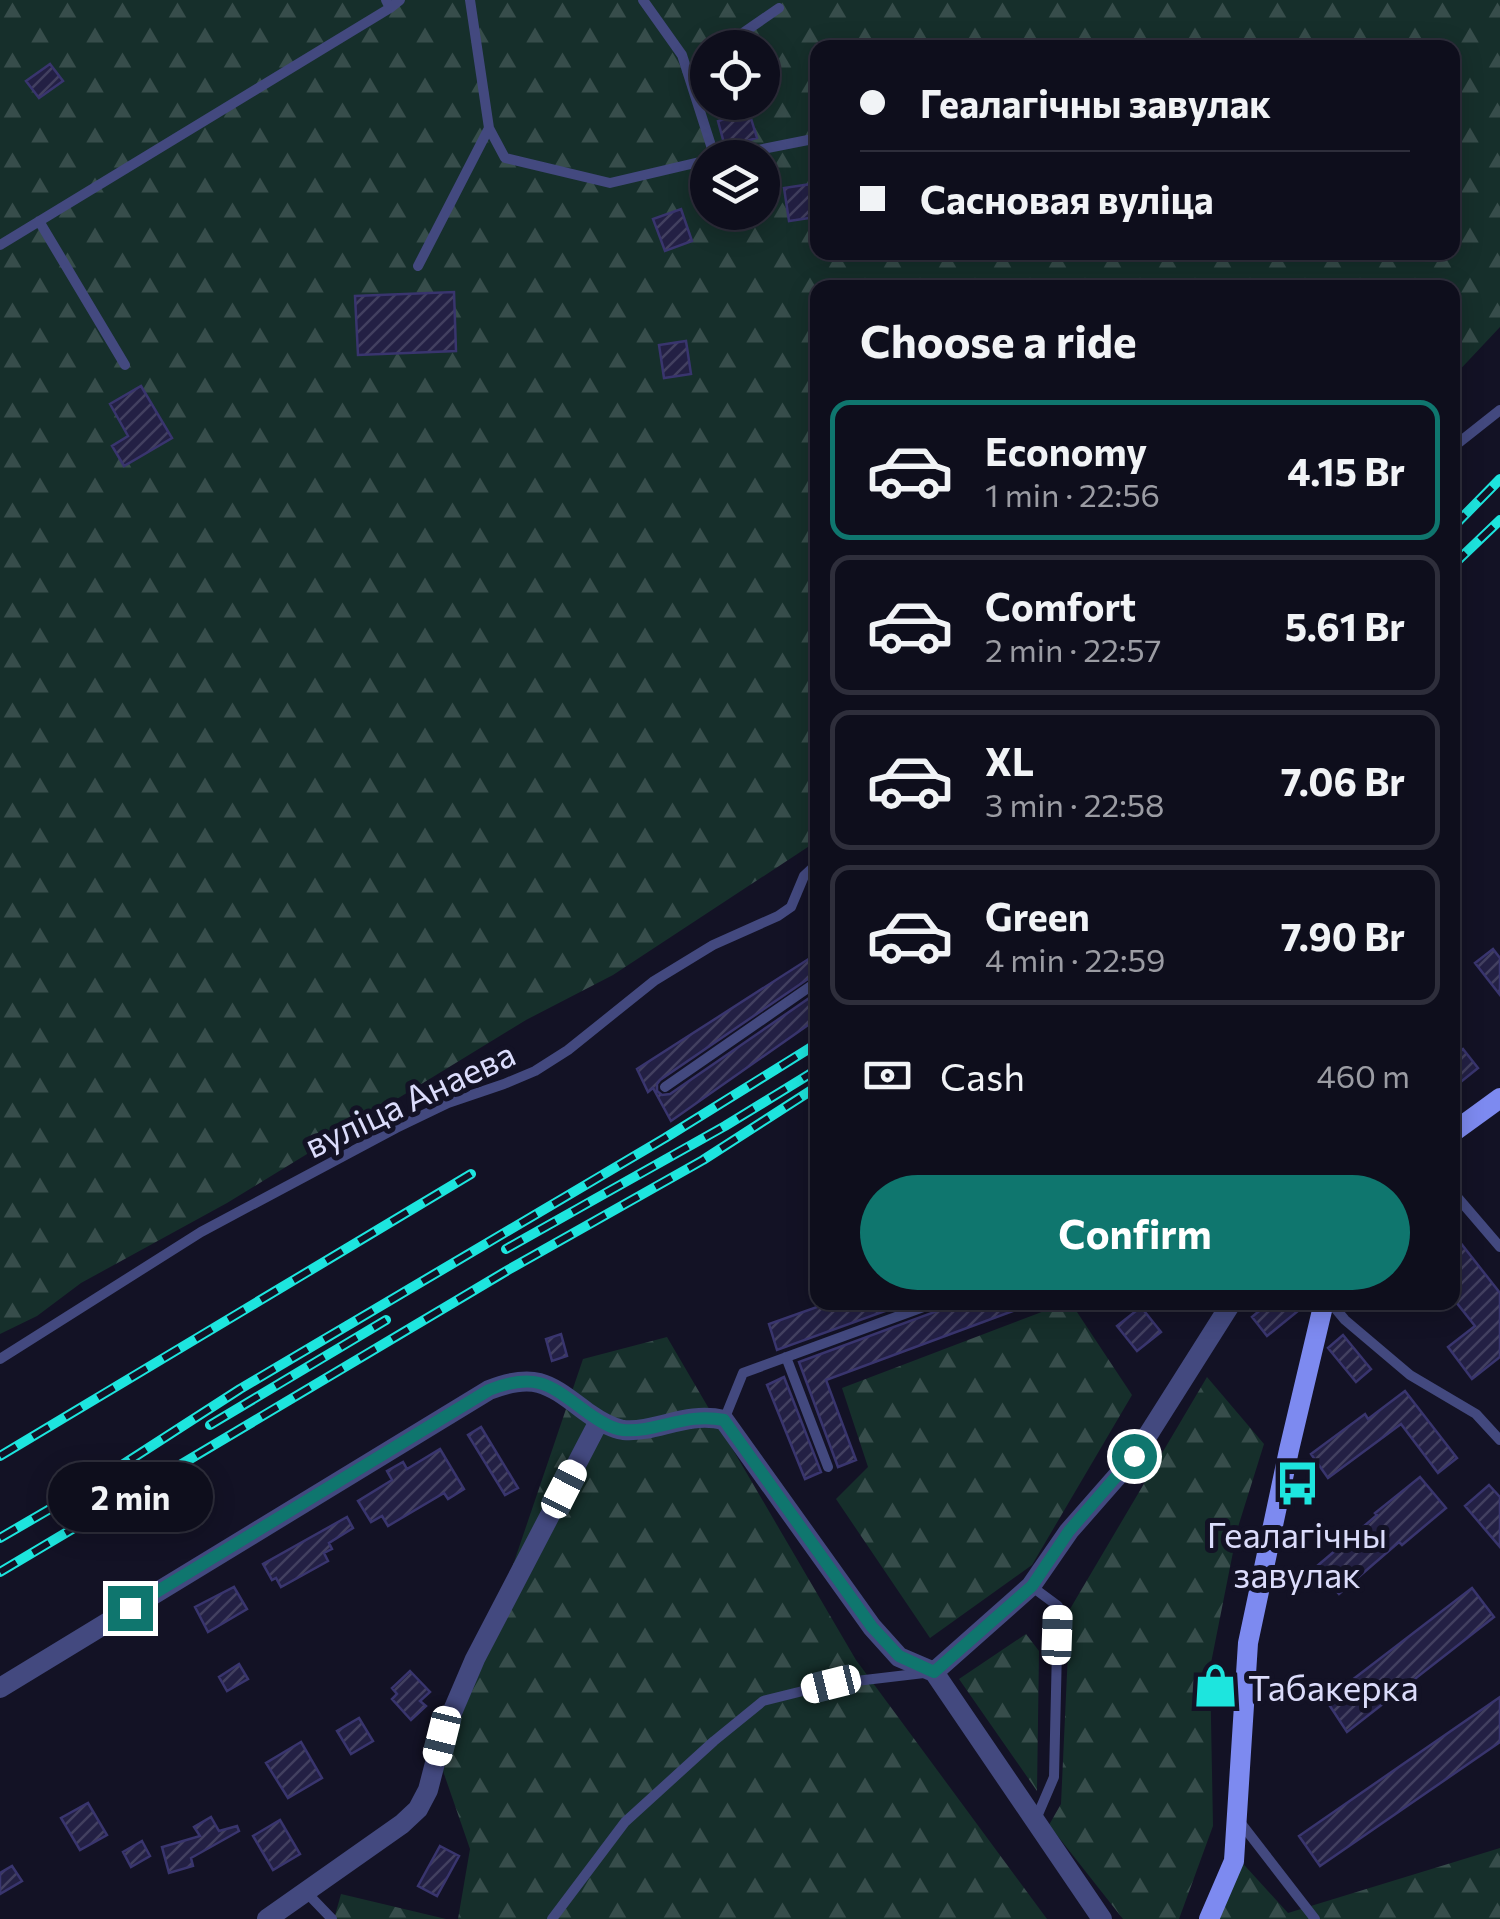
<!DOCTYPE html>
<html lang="en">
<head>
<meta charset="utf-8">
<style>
	:root { --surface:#0e0e1c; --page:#171725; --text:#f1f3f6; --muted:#9b9ca3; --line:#2e2e3b; --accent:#0f766e }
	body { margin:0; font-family:Commissioner,sans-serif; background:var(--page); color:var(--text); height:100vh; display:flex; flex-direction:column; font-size:38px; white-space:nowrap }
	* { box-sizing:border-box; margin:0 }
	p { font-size:32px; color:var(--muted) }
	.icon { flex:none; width:55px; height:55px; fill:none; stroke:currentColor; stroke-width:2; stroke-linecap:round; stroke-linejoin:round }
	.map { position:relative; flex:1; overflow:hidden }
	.details { position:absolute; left:810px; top:280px; width:650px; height:1030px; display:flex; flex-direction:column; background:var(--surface); border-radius:20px; box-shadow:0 5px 25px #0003,0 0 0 2px var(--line) }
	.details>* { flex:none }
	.guide { position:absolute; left:810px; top:40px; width:650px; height:220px; border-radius:20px; box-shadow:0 5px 25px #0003,0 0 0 2px var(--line); display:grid; align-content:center; height:220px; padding:0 50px; background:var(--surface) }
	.controls { position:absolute; left:690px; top:30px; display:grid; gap:20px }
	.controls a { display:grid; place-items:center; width:90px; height:90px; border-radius:50%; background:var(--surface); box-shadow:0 5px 25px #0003,0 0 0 2px var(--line); font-size:50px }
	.end { position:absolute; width:45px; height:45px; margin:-22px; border:12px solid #0f766e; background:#fff; box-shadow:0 0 0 5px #fff }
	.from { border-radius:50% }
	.bubble { position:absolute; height:70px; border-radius:35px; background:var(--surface); box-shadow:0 5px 25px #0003,0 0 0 2px var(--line); font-size:32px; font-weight:700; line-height:70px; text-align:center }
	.car { position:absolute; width:30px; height:60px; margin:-30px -15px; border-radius:12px; box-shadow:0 0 8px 2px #0007; background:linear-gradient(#fff 24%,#345 0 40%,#fff 0 76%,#345 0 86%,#fff 0) }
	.guide b { display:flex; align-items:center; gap:35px; height:95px; font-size:38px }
	.guide b+b { border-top:2px solid var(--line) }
	.guide i { width:25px; height:25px; background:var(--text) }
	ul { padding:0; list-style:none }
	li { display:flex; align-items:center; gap:30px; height:140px; margin:0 20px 15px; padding:0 30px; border:5px solid var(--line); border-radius:20px }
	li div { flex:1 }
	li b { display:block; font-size:38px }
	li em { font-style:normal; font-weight:700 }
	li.on { border-color:var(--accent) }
	li>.icon { width:90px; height:90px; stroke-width:1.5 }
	h2 { padding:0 50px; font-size:45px; line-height:120px }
	.pay { display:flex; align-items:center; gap:25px; height:110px; padding:0 50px; font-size:38px }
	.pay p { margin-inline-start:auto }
	.primary-button { display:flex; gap:20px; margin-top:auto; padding:20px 50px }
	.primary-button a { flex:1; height:115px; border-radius:60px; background:var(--accent); color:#fff; font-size:40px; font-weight:700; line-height:115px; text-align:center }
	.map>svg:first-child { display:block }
	.forest { fill:url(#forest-firs); fill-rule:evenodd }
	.building { fill:url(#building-hatch); stroke:#39356e; stroke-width:2.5 }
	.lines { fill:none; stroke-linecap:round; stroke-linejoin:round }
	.lane { stroke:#43497f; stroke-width:10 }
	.street { stroke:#43497f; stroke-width:20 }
	.secondary { stroke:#7d8af0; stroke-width:20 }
	.rail-casing { stroke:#1de5de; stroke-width:10 }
	.rail { stroke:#131225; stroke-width:6; stroke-dasharray:19; stroke-linecap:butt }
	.route { stroke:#0f766e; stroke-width:12 }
	.labels { text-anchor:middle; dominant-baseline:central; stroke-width:10; stroke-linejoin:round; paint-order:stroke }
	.street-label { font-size:35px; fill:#dbdcfb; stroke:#131225 }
	.poi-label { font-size:35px; fill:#dbdcfb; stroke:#131225 }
</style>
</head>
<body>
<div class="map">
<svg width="1500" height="1919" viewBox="0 0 1500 1919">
	<defs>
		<pattern id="forest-firs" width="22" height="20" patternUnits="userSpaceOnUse" patternTransform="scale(2.5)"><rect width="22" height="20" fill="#162f2b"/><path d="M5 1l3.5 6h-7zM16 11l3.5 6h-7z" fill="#374d4b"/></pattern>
		<pattern id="building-hatch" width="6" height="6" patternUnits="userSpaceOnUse" patternTransform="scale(2.5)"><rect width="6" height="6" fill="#232044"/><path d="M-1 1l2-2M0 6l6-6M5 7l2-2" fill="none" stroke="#424060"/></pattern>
	</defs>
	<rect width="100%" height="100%" fill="#131225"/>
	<path class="forest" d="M0,0H1500V327L1453,377L1452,288H818L817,841L613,975L526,1020L227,1203L81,1283L37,1316L0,1334ZM708,48H762V102H708ZM818,48H1452V252H818ZM708,158H762V212H708Z
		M1068,1302L1071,1303L1132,1395L1032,1565L930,1638L836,1499L868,1467L842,1388Z
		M667,1337L856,1660L1047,1919H458L470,1849L443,1771L583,1359Z
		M1207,1377L1264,1444L1238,1527L1210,1668L1213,1826L1179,1919H1123L1049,1825L1061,1804L1070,1609Z
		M1026,1634L1039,1651L1037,1791L959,1679Z
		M1226,1845L1288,1913L1500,1848V1919H1204L1221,1883Z
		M341,1894L446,1919H334Z"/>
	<path class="building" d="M50,64L63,81L39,98L26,81Z
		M749,112L757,138L725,147L718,121Z
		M811,184L816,217L789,221L784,188Z
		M681,209L692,241L665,251L653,219Z
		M454,292L456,351L358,355L355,296Z
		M686,341L691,374L664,378L659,345Z
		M141,386L172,438L124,466L112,446L128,436L110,404Z
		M1493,949L1500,958V995L1475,963Z
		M818,953V972L660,1080L657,1084V1091L662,1095L670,1094L818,992V1018L671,1121L653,1088L648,1092L637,1069Z
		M1463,1049L1478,1068L1452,1089V1058Z
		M1452,1232L1500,1293V1357L1472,1379L1448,1347L1475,1326L1452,1297Z
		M831,1302H910L777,1350L769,1324Z
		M946,1302L1032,1304L826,1380L856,1460L838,1467L799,1362L940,1310Z
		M1270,1302H1309L1267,1336L1252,1317Z
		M1141,1307L1161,1332L1137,1351L1117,1326Z
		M561,1334L567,1356L552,1361L546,1339Z
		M1343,1335L1371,1369L1356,1382L1328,1348Z
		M784,1377L821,1472L805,1479L767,1385Z
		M1405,1391L1457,1458L1438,1473L1401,1424L1328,1478L1311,1454L1365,1414L1368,1419Z
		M481,1427L518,1488L505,1495L468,1435Z
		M440,1449L464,1489L448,1499L444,1493L388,1526L382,1516L371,1522L358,1501L392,1480L387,1471L403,1462L407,1469Z
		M1420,1477L1446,1508L1402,1545L1399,1542L1339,1594L1316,1567L1377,1515L1375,1513Z
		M1489,1485L1500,1497V1547L1465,1506Z
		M347,1517L353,1528L329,1543L332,1549L324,1553L328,1561L281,1587L276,1578L272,1580L263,1564Z
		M234,1587L247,1609L208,1632L195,1607Z
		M1472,1588L1494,1617L1347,1732L1326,1700Z
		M239,1664L248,1679L227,1691L219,1677Z
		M410,1671L430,1692L420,1701L426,1706L411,1720L392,1699L397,1694L392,1688Z
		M1500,1697V1742L1320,1866L1299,1836Z
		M359,1718L373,1741L351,1754L337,1731Z
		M301,1742L322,1778L288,1798L266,1763Z
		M88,1803L107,1835L80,1850L61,1818Z
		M211,1817L219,1831L237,1826L239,1831L191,1858L193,1866L169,1873L162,1847L200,1836L194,1827Z
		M280,1820L300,1854L273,1870L253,1836Z
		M142,1841L150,1856L131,1867L123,1852Z
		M440,1846L459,1856L437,1896L418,1886Z
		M12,1866L22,1881L0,1894V1873Z"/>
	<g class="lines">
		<path class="lane" d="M386,0L390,8L400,0
			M643,0L682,55L715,158
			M721,48L779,8
			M687,71L708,57
			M489,128L505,158L610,183L708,160
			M718,158L813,139
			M39,221L125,365
			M0,245L390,8
			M418,266L489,128L470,0
			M1452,448L1500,410
			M665,1087L818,981
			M1452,1191L1500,1247
			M1330,1302L1345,1320L1410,1375L1476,1414L1500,1440
			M786,1357L828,1467
			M0,1359L201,1232L396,1128L448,1103L504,1084L535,1071L568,1050L654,981L713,945L778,916L791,907L804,876L818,863
			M724,1420L743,1373L937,1302
			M1031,1586L1058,1606L1054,1777L1036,1819
			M1240,1822L1315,1919
			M306,1892L332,1919
			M552,1919L625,1822L714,1741L763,1701L831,1684L924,1673"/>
		<path class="street" d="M934,1672L1031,1586L1069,1531L1134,1457L1232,1302
			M0,1688L489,1390C537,1371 550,1385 588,1413C598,1420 611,1428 623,1430C657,1433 685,1411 724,1420L872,1627L899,1657L934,1672L1102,1919
			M267,1919L402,1824L418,1809L428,1790L442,1736L475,1659L599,1421"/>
		<path class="secondary" d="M1452,1133L1500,1098
			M1209,1919L1234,1861L1248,1643L1289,1450L1324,1302"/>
		<defs>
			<path id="rail" d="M1452,528L1500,479
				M1452,566L1500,520
				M506,1249L725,1126L818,1069
				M210,1425L386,1320
				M0,1456L471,1174
				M0,1538L91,1485L240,1389L665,1138L818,1043
				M0,1572L508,1270L703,1160L818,1086"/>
		</defs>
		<use href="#rail" class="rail-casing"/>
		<use href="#rail" class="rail"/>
	</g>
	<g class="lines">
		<path class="route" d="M130,1608L489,1390C537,1371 550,1385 588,1413C598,1420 611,1429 623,1430C657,1433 685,1412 724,1420L872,1627L899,1656L934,1672L1032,1586L1069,1531L1134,1456"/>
	</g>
	<defs>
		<symbol id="bus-bare" viewBox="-9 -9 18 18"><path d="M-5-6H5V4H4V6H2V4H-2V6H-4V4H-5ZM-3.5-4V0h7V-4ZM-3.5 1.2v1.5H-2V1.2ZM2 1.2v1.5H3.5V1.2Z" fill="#1de5de" stroke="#131225" stroke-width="2.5" paint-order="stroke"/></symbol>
		<symbol id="shop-bare" viewBox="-9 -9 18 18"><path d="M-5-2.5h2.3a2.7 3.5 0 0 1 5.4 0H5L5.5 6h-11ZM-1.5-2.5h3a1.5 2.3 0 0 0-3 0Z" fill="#1de5de" stroke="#131225" stroke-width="2.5" paint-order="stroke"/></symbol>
	</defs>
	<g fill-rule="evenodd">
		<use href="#bus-bare" x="1266" y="1452" width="63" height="63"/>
		<use href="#shop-bare" x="1184" y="1654" width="63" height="63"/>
	</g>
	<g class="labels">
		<g class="street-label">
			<text transform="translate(409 1098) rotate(-25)">вуліца Анаева</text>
		</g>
		<g class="poi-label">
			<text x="1297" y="1533">Геалагічны<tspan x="1297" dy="40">завулак</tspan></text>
			<text x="1248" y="1686" text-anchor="start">Табакерка</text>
		</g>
	</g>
</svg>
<div class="controls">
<a><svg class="icon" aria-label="locate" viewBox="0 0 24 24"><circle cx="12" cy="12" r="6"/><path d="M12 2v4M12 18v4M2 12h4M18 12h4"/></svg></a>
<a><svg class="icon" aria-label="layers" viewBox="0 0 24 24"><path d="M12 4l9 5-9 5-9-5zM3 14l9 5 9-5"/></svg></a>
</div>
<i class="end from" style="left:1134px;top:1456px"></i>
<i class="end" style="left:130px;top:1608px"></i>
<div class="bubble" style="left:48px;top:1462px;width:165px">2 min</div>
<i class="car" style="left:564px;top:1489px;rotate:27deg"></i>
<i class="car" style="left:1057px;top:1635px;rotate:2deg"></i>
<i class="car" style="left:831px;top:1684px;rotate:256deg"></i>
<i class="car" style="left:442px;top:1736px;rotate:194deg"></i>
<div class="guide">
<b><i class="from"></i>Геалагічны завулак</b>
<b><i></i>Сасновая вуліца</b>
</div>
<section class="details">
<h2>Choose a ride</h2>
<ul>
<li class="on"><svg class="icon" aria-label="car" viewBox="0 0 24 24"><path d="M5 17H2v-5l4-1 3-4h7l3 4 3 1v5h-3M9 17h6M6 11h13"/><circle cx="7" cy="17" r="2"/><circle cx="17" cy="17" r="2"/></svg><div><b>Economy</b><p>1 min · 22:56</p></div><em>4.15 Br</em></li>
<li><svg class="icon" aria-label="car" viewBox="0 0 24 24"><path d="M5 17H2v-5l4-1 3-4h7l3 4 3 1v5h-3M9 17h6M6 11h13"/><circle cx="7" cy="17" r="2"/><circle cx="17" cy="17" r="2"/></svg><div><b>Comfort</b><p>2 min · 22:57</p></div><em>5.61 Br</em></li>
<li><svg class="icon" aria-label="car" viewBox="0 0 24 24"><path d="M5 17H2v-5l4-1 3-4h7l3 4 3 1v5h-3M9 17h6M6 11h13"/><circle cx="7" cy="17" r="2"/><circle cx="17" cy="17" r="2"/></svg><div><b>XL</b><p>3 min · 22:58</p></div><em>7.06 Br</em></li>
<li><svg class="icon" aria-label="car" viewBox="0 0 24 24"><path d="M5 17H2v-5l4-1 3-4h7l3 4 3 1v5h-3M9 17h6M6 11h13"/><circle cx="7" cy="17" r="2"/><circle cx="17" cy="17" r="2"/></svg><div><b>Green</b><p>4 min · 22:59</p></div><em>7.90 Br</em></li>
</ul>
<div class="pay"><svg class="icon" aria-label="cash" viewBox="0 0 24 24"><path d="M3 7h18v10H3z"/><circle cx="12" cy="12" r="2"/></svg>Cash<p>460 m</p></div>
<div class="primary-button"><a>Confirm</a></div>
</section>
</div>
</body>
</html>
